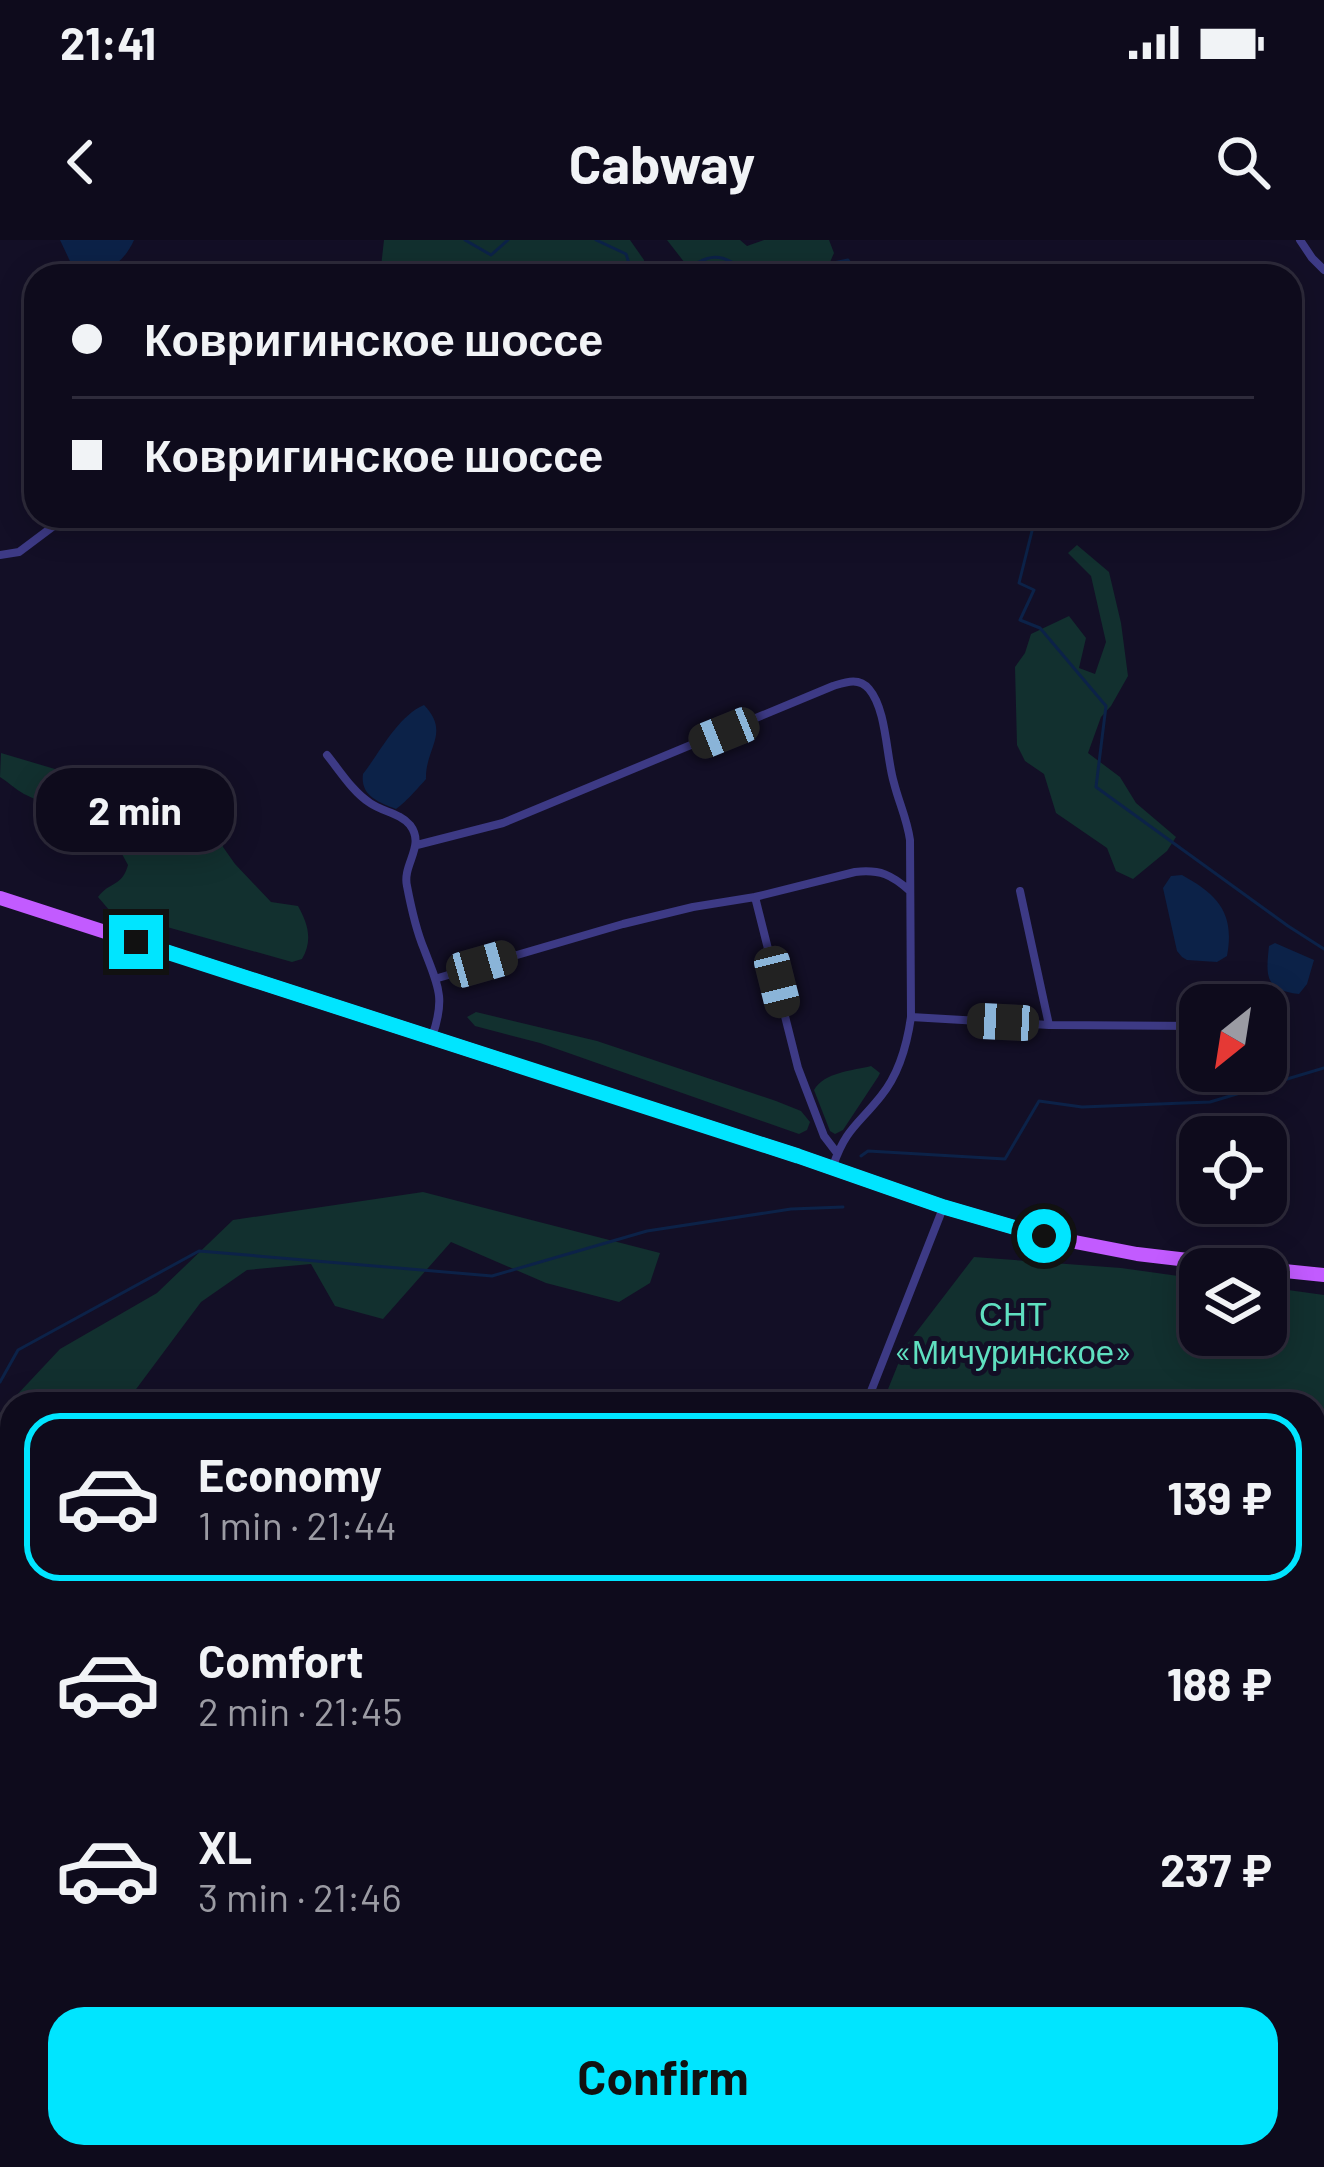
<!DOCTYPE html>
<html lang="en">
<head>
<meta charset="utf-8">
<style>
	:root { --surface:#0e0b1c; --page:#171425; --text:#f1f3f6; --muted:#9b9ba3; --line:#2e2b3b; --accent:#00e5ff }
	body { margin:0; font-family:Barlow,sans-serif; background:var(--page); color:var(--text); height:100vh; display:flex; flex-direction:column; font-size:45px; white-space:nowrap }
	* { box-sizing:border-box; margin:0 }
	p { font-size:39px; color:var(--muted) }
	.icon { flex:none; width:66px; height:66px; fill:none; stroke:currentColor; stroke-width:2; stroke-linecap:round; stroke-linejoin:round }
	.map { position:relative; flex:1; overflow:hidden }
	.sheet { position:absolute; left:0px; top:1152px; width:1326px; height:777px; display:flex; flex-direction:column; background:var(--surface); border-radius:36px 36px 0 0; box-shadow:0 6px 30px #0003,0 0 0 3px var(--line) }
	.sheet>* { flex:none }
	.guide { position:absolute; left:24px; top:24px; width:1278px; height:264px; border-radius:36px; box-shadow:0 6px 30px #0003,0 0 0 3px var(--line); display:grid; align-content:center; height:264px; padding:0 48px; background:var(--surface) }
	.needle { width:78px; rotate:210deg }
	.controls { position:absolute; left:1179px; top:744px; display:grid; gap:24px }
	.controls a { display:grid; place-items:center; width:108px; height:108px; border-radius:24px; background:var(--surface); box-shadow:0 6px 30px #0003,0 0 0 3px var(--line); font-size:60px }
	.end { position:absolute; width:54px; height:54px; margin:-27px; border:15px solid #00e5ff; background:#111; box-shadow:0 0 0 6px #111 }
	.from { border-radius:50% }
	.bubble { position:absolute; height:84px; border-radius:36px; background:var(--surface); box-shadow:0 6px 30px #0003,0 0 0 3px var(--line); font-size:39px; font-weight:700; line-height:84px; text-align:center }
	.car { position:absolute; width:36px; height:72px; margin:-36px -18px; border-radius:15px; box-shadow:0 0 9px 3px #0007; background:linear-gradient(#222 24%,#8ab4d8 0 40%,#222 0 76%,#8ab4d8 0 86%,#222 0) }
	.guide b { display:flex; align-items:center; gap:42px; height:114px; font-size:45px }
	.guide b+b { border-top:3px solid var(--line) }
	.guide i { width:30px; height:30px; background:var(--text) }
	ul { padding:21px 0 0; list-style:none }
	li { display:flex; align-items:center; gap:36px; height:168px; margin:0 24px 18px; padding:0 24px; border:6px solid transparent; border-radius:36px }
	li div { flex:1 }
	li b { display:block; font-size:45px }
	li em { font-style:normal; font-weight:700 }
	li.current { border-color:var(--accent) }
	li>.icon { width:108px; height:108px; stroke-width:1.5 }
	.cta { display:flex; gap:24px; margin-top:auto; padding:24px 48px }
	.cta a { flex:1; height:138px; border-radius:36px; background:var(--accent); color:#111; font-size:48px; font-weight:700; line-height:138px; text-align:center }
	.status { display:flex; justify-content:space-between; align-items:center; height:84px; padding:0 60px; background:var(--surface); direction:ltr }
	.status svg { height:33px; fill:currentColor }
	header { display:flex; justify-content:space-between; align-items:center; height:156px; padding:0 48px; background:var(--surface); font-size:54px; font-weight:700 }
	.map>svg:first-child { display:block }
	.green { fill:#12302f }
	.water { fill:#0c2248 }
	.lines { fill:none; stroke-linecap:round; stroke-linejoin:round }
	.stream { stroke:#0c2248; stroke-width:3 }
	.street { stroke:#3d3a85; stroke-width:8 }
	.primary { stroke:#c25bff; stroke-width:14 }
	.route { stroke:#00e5ff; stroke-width:15 }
	.labels { text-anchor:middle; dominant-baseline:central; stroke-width:10; stroke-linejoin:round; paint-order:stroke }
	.park-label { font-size:33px; fill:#5fe0c0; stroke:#130f26 }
</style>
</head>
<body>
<div class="status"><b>21:41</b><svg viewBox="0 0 49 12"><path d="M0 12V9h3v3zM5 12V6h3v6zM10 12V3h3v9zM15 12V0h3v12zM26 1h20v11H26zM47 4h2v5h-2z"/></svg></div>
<header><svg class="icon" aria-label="back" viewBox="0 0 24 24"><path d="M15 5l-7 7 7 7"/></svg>Cabway<svg class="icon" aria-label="search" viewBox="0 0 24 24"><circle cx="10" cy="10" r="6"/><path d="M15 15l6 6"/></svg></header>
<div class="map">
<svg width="1324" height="1927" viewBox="0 0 1324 1927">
	<rect width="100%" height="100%" fill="#130f26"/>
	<path class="green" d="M384,0H630L644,20L642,32L631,36H571L443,25L420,28L408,36H380Z
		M667,0H740L747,6L764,0H829L834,13L827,29L817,36H695Z
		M1077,305L1109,332L1121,383L1128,436L1111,466L1101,477L1088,513L1120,537L1136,563L1176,597L1167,611L1133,639L1116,631L1107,608L1056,573L1044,534L1025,521L1017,505L1015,427L1025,413L1031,394L1069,376L1086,398L1079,428L1095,434L1106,402L1091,336L1068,313Z
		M1,513L149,557L189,554L211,558L219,573L223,607L235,624L271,662L298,666C308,684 313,700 302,719L292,722L110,671L98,657C110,641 122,647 128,625C103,572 70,577 24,554C15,549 8,542 0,537Z
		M476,772L597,801L776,861L801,871L810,882L807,890L799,894L540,803L475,786L467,777Z
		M871,826L880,833L878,837L843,890L835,894L830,891L814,850C825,832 851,831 871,826Z
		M423,952L660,1013L650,1043L619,1062L546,1043L451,1002L383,1079L335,1066L311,1024L247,1030L201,1062L125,1164H12V1316H0V1173L60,1109L157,1053L233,980Z
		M974,1017L1121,1028L1200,1039V1095H1266V1047L1324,1055V1290H1314V1164H882L905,1107Z
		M0,1397L12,1401V1583L0,1578Z
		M1324,1627V1927H1300L1288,1917H1314V1633Z"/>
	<path class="water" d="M60,0H134C123,25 103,36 77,36Z
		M424,465C451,493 425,508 426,539C420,546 403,565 396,569C379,562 360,556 363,534C380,512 398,476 424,465Z
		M1182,635C1218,655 1235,673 1227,716L1217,722L1187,720L1182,717L1177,711L1163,648L1171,636Z
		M1275,703L1314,720L1307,744L1299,754C1264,750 1266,735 1269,706Z"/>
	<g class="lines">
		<path class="stream" d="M465,0L491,15L508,0
			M596,0L626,14L633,36
			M675,36C712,13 717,9 752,36
			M770,36L848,20L859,36
			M1031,276L1033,287L1019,343L1034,350L1020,380L1040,388L1106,466L1096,547L1288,686L1324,709
			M861,916L868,911L1005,919L1039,861L1082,867L1210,862L1324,828
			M0,1142L18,1110L199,1011L492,1036L647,991L791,969L843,967"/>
		<path class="street" d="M1300,0L1312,18L1324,30
			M0,315L19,312L67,276
			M327,515C340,531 352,551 370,563C383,572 400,573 410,585C426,606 402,624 407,646C411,667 416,690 424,709C438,746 446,757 432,797
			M417,605L503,583L833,446C846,442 859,437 869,449C887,470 886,517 894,543C899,563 907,579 910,600L911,777C907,805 899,834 881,856C858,885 846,888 833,926
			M1020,651L1049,785
			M755,657L798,828L824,896L837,913
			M438,738L623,684L693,667L755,657L855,632C880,629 892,635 910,651
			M911,777L1049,785L1200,786
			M866,1164L943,968
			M398,1917L414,1927
			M657,1917L673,1922L672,1927
			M206,1927L208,1917
			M514,1927L519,1917
			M1080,1927L1081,1917"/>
		<path class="primary" d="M0,658L798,916L944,967L1044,996L1137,1014L1264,1029
			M1266,1029L1324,1035"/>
	</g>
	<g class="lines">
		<path class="route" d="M136,702L798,916L944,967L1044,996"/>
	</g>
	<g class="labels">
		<g class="park-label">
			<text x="1013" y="1073">СНТ<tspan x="1013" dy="38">«Мичуринское»</tspan></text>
		</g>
	</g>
</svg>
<div class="controls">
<a><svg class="needle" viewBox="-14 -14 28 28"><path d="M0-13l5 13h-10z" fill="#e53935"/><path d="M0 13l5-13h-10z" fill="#9b9ba3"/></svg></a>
<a><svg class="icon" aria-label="locate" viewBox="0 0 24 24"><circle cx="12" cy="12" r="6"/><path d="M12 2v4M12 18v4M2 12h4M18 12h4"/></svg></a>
<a><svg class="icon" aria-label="layers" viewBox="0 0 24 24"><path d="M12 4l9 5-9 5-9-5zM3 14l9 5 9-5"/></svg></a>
</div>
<i class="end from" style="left:1044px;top:996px"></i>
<i class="end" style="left:136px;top:702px"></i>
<div class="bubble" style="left:36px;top:528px;width:198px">2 min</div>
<i class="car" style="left:724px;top:493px;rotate:248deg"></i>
<i class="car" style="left:482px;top:724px;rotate:74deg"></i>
<i class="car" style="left:777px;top:742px;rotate:166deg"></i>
<i class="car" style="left:1003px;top:782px;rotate:273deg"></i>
<div class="guide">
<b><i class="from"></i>Ковригинское шоссе</b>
<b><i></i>Ковригинское шоссе</b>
</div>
<section class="sheet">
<ul>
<li class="current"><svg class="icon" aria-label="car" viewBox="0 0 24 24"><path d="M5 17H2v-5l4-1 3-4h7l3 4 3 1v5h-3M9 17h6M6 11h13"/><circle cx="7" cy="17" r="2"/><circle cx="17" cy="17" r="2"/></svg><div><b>Economy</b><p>1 min · 21:44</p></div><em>139 ₽</em></li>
<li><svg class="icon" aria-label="car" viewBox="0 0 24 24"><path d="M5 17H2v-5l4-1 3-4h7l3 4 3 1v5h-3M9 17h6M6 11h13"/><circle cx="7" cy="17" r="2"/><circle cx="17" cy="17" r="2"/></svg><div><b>Comfort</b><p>2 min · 21:45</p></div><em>188 ₽</em></li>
<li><svg class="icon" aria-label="car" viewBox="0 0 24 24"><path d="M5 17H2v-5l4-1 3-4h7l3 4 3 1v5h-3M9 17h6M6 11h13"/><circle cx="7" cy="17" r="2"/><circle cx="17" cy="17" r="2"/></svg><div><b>XL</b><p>3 min · 21:46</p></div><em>237 ₽</em></li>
</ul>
<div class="cta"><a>Confirm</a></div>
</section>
</div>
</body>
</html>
